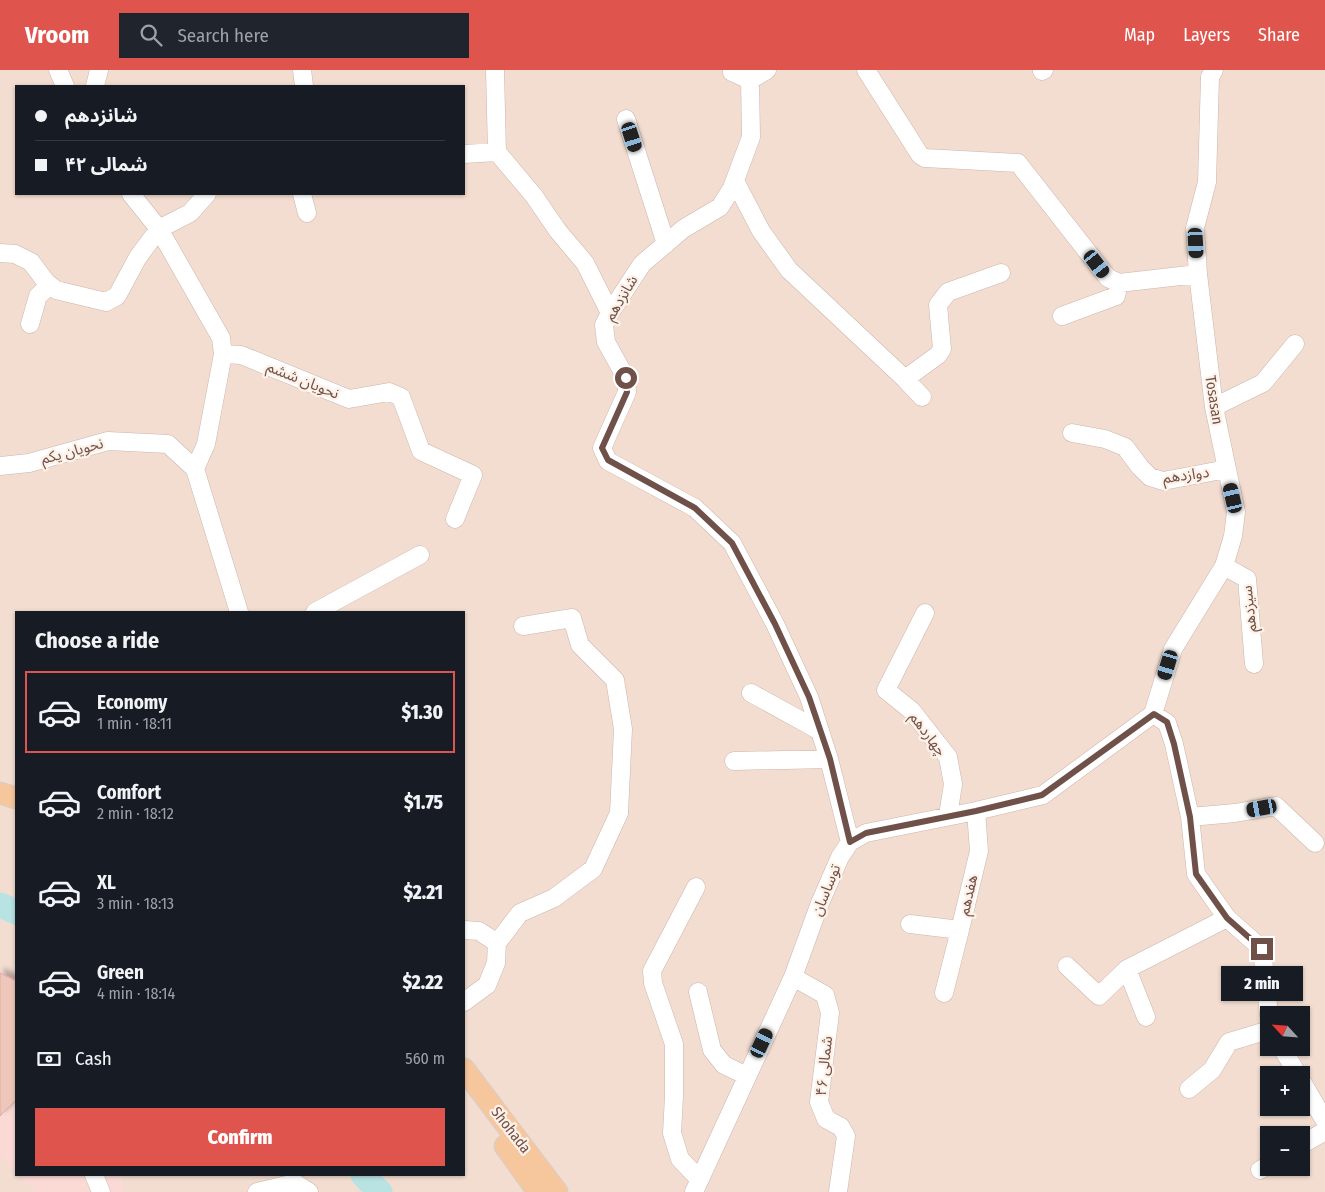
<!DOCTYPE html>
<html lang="en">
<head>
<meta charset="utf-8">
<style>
	:root { --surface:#171b24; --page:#20242c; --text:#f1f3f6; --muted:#9ea1a6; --line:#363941; --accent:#df544d }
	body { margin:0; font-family:"Fira Sans Condensed","Noto Sans Arabic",sans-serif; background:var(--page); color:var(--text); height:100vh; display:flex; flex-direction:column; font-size:19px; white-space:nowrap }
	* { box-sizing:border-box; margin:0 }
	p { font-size:16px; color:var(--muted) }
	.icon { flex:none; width:28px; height:28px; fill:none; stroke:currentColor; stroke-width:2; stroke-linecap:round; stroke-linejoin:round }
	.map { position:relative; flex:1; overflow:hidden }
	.panel { position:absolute; left:15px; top:541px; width:450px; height:565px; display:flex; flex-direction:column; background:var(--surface); border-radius:0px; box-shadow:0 1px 4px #0004 }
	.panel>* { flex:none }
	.top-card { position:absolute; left:15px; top:15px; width:450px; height:110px; border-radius:0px; box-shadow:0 1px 4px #0004; display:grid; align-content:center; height:110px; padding:0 20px; background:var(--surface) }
	.needle { width:32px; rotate:296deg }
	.controls { position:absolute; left:1260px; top:936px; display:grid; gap:10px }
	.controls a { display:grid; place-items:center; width:50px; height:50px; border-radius:0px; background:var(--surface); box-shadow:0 1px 4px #0004; font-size:25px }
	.end { position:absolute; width:22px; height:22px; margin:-11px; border:6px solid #70514a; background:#fff; box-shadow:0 0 0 2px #fff }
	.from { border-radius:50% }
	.bubble { position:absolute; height:35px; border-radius:0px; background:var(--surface); box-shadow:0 1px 4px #0004; font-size:16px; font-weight:800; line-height:35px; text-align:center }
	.car { position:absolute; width:15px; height:30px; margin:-15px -8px; border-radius:6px; box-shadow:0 0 4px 1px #0007; background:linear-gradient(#222 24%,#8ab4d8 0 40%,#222 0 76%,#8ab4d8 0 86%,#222 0) }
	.top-card b { display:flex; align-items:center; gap:18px; height:48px; font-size:19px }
	.top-card b+b { border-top:1px solid var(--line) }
	.top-card i { width:12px; height:12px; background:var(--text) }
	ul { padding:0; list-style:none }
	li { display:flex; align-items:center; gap:15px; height:82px; margin:0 10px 8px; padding:0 10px; border:2px solid transparent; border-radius:0px }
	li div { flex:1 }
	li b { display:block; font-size:19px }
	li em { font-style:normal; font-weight:800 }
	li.current { border-color:var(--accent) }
	li>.icon { width:45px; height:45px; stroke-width:1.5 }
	h2 { padding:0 20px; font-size:22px; line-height:60px }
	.pay { display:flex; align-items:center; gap:12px; height:55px; padding:0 20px; font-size:19px }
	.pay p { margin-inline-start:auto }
	.cta { display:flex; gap:10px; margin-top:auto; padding:10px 20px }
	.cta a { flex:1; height:58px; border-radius:0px; background:var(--accent); color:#fff; font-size:20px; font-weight:800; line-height:58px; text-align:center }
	header { display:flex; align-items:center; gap:30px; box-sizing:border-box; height:70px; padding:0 25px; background:var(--accent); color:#fff }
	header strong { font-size:24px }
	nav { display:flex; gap:28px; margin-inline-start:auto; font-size:18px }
	.search { width:350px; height:45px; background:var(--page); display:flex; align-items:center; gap:12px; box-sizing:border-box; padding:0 18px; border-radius:0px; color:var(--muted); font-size:19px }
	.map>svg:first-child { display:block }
	.residential { fill:#f2ddd0; fill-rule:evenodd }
	.commercial { fill:#fbdad6 }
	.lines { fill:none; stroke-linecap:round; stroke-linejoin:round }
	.river { stroke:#b8e3e2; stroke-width:25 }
	.building { fill:#eec7bb; stroke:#e0aa9c; filter:url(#shadow) }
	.minor-casing { stroke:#cdb5ac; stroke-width:19 }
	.major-casing { stroke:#d7cecc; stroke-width:23 }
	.minor { stroke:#fff; stroke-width:18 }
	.major { stroke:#f6c69d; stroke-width:21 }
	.route { stroke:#70514a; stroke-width:6 }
	.labels { text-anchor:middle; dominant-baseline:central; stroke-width:4.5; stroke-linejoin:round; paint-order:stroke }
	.street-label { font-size:15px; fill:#70514a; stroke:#fef1e7 }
</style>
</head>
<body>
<header>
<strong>Vroom</strong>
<div class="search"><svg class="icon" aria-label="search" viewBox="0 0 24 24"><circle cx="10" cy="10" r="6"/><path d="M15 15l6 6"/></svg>Search here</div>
<nav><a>Map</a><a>Layers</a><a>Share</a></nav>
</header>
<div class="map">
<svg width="1325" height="1122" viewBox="0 0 1325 1122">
	<defs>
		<filter id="shadow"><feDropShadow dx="4.5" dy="-4.5" stdDeviation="2.5" flood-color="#0004"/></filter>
	</defs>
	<rect width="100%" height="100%" fill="#fbede2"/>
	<path class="residential" d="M0,0H1325V1122H0ZM16,16H464V124H16ZM16,542H464V1105H16ZM1269,945H1301V978H1269ZM1269,1005H1301V1038H1269ZM1269,1065H1301V1098H1269Z"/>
	<path class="commercial" d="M0,899L16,907V1102L0,1085Z
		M19,1105H121L124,1122H35Z"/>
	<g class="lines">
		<path class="river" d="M0,835L16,842
			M363,1105L380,1122"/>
	</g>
	<path class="building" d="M0,903L16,911V1030L0,1046Z"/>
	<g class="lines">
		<defs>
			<path id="minor" d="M58,0L65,16
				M302,0L304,16
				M495,0L497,82L534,126L558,161L585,193L610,243
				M732,0V2L750,10L751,67L732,118L720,137L683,159L642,194L610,243L604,255L606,272L626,308L627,322L602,378L608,391L695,438L732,473L775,554L809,627L829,689L850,772
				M866,0L920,85L925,88L1018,93L1108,208L1119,213L1198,204
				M1042,1L1044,0
				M750,10L767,0
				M95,16L99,0
				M626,49L666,174
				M464,84L497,82
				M735,111L761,161L789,200L905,309L922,327
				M131,124L159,159L221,268L223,284L206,374L195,399L239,542
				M302,124L307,143
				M0,183L15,184L31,192L46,212L56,220L106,232L117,226L138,187L159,159L190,143L207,124
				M1062,246L1116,226L1119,213
				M30,254L38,226L50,215
				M223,284L241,285L349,329L389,322L401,327L421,381L473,405L455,449
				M905,309L938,285L942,279L938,235L948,222L1001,203
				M1214,337L1263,313L1295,274
				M1072,363L1105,369L1125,377L1140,397L1150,407L1163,411L1227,399
				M0,396L29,393L108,371L168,374L195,399
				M1224,496L1247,509L1254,594
				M315,542L420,485
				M925,543L886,620L912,641L948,687L953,714L948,746
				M751,623L820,661
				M1153,644L1167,653L1174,674L1190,747L1196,804L1227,848L1262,879L1269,945
				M734,691L829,689
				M1190,747L1235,743L1276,736L1315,773
				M696,817L652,901L653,913L674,974V1026L672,1063L680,1089L699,1109
				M910,854L960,860L979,781L976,741
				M464,860L479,861L497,873
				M1067,896L1099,926L1127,899L1227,848
				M1127,899L1146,947
				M793,907L825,925L830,943L819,1032L826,1049L841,1057L846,1066L838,1122
				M698,922L712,980L724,995L747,1006
				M944,923L960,860
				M464,932L487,915L496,893L497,873L520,843L554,828L593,799L619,743L623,659L615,610L580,575L572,548L523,556
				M1282,978L1298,1005
				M1301,1010L1325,1051
				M1189,1019L1212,1000L1229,972L1269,960
				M1301,1075L1325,1061
				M1260,1100L1269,1095
				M94,1105L101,1122
				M257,1122L295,1113L309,1122
				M694,1122L793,907L820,833L840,787L850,772L866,763L976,741L1043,725L1153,644L1173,579L1224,496L1233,466L1236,442L1214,337L1198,204L1195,158L1207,112L1210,7L1214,0"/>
			<path id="major" d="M0,723L16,728
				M464,999L557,1122
				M505,1076L538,1122"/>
		</defs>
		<use href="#minor" class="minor-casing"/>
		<use href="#major" class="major-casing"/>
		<use href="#minor" class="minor"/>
		<use href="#major" class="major"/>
	</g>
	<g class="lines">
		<path class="route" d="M626,308L627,322L602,378L608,390L695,438L732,473L775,554L809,627L830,689L850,772L866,763L976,741L1042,725L1154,644L1167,652L1174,674L1190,747L1196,804L1227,848L1262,879"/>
	</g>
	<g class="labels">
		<g class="street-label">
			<text transform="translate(621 228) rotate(-59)">شانزدهم</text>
			<text transform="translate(303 310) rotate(22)">نحویان ششم</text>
			<text transform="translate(1214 330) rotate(81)">Tosasan</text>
			<text transform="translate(72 381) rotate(-15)">نحویان یکم</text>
			<text transform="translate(1186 405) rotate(-8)">دوازدهم</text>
			<text transform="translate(1249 539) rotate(-96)">سیزدهم</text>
			<text transform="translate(928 664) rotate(53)">چهاردهم</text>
			<text transform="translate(826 820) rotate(-68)">توساسان</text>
			<text transform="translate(968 825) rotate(-77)">هفدهم</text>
			<text transform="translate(824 996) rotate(-84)">شمالی ۴۶</text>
			<text transform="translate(511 1060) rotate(52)">Shohada</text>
		</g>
	</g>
</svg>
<div class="controls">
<a><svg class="needle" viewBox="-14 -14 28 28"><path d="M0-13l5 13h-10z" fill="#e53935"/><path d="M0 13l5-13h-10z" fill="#9ea1a6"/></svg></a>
<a>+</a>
<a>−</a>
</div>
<i class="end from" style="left:626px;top:308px"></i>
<i class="end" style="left:1262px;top:879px"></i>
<div class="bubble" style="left:1221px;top:896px;width:82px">2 min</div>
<i class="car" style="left:632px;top:67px;rotate:162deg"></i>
<i class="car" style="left:1196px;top:173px;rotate:177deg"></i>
<i class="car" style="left:1097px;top:194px;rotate:142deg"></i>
<i class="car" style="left:1233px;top:428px;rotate:347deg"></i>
<i class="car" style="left:1168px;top:595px;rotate:197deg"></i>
<i class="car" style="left:1262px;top:738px;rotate:260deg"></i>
<i class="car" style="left:762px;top:973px;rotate:25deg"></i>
<div class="top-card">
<b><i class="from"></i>شانزدهم</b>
<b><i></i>شمالی ۴۲</b>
</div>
<section class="panel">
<h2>Choose a ride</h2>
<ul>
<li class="current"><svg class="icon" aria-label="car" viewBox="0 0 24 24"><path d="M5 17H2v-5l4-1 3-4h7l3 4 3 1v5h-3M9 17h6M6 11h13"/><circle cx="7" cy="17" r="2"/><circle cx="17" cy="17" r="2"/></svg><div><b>Economy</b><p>1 min · 18:11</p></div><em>$1.30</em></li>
<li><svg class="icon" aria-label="car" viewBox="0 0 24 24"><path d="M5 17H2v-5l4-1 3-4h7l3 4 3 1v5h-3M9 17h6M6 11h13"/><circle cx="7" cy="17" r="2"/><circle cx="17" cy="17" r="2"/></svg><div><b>Comfort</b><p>2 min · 18:12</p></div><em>$1.75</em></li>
<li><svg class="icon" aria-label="car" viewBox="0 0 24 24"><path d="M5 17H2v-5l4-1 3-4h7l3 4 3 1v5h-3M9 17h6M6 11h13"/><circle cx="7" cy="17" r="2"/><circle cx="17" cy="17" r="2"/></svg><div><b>XL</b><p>3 min · 18:13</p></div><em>$2.21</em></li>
<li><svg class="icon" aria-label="car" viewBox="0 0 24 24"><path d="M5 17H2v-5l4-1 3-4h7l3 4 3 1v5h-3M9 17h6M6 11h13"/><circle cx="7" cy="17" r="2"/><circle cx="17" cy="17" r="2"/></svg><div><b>Green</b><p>4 min · 18:14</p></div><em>$2.22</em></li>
</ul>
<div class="pay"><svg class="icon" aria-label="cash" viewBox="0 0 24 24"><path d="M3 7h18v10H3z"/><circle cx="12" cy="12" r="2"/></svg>Cash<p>560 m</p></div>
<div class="cta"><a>Confirm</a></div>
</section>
</div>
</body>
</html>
